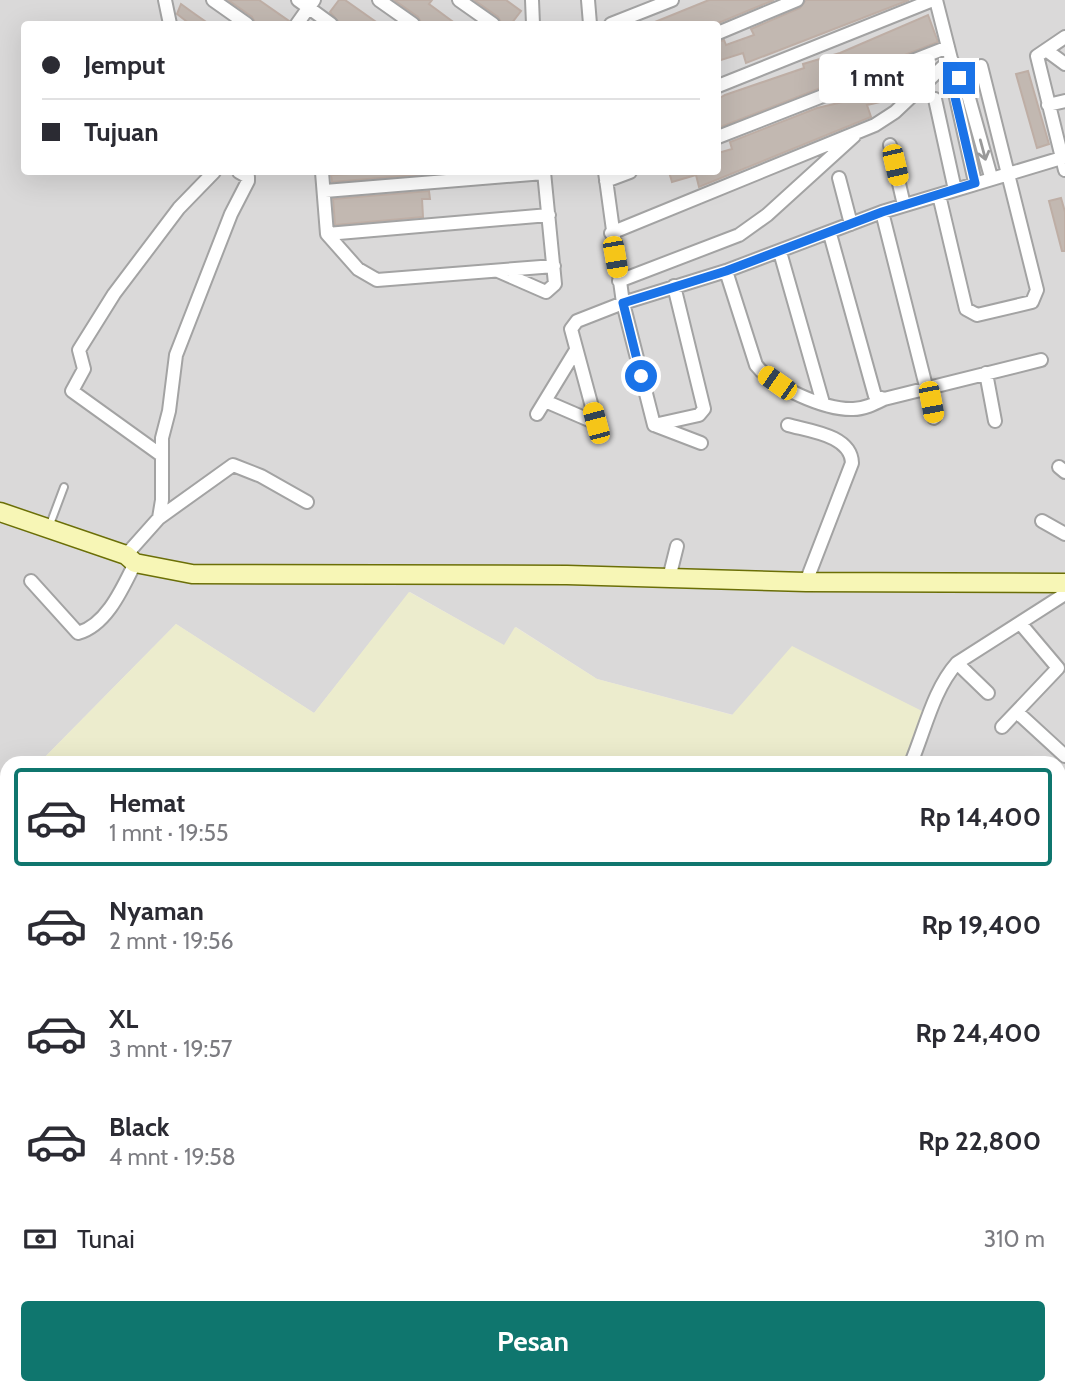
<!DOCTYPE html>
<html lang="id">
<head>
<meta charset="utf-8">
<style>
	:root { --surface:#fff; --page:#f2f2f3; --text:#2b2b33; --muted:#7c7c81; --line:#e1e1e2; --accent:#0f766e }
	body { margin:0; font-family:Cabin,sans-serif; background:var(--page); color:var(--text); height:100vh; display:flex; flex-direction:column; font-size:26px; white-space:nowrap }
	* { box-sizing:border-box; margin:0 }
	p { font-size:23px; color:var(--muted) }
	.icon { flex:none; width:38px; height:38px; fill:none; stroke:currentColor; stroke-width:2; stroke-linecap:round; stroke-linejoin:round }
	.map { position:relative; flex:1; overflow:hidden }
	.panel { position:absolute; left:0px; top:756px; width:1066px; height:639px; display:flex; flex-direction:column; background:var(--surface); border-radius:21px 21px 0 0; box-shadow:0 7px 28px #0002 }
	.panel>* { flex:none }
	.hud { position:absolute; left:21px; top:21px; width:700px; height:154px; border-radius:7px; box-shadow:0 7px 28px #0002; display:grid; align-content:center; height:154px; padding:0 21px; background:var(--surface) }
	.end { position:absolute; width:32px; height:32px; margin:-16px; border:9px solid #1a73e8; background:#fff; box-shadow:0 0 0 4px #fff }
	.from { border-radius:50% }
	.bubble { position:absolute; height:49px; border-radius:7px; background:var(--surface); box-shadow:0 7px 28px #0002; font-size:23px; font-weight:800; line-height:49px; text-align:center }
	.car { position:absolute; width:21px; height:42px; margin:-21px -10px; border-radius:9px; box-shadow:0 0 5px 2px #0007; background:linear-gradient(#f5c518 24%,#345 0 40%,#f5c518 0 76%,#345 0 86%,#f5c518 0) }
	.hud b { display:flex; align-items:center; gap:24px; height:66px; font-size:26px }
	.hud b+b { border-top:2px solid var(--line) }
	.hud i { width:18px; height:18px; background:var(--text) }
	ul { padding:12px 0 0; list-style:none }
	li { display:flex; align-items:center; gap:21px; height:98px; margin:0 14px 10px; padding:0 7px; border:4px solid transparent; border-radius:7px }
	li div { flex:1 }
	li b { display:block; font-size:26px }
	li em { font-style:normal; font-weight:800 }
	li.on { border-color:var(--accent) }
	li>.icon { width:63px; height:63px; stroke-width:1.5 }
	.pay { display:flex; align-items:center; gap:18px; height:77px; padding:0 21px; font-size:26px }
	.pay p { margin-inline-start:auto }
	.cta { display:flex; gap:14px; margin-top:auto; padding:14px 21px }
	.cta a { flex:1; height:80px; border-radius:7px; background:var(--accent); color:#fff; font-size:28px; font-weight:800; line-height:80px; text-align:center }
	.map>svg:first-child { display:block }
	.residential { fill:#dad9d9; fill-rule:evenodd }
	.farmland { fill:#ececcd }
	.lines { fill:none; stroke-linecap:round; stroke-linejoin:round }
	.canal { stroke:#a3d2da; stroke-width:12 }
	.building { fill:#c2b8b1; stroke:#beaea5; stroke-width:2 }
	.lane-casing { stroke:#a3a3a3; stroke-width:10 }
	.street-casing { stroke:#a3a3a3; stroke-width:16 }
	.secondary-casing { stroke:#6b6f07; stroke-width:21 }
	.lane { stroke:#fff; stroke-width:6 }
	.street { stroke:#fff; stroke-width:12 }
	.secondary { stroke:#f7f6b6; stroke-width:18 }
	.oneway { stroke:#999 }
	.route { stroke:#1a73e8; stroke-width:9 }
</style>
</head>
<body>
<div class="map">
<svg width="1065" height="1394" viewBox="0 0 1065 1394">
	<rect width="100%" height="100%" fill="#ede9e2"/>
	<path class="residential" d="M0,0H1065V1394H675L681,1388H1059V763H915L597,679L516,627L505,646L410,592L314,713L176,624L39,763H7V796L0,803ZM24,24H718V172H24Z
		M0,813L7,822V859L0,858Z
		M177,1388H288L291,1394H171Z
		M322,1388H439L446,1394H324Z"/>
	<path class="farmland" d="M409,592L504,645L515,627L597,679L732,715L792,646L932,716L915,763H39L176,624L314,713Z
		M0,918L7,919V1388H177L171,1394H0Z
		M439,1388H681L675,1394H446Z"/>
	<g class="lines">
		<path class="canal" d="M0,887L7,888
			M312,1388L314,1394"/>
	</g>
	<path class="building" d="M228,0H259L289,21L288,24H256L252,17Z
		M339,0H345L379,24H340L330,12Z
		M394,0H432L429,4L456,24H422L418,17Z
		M474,0H506L521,11L511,24H502L498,17Z
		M709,0H774L716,24H650Z
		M806,0H909L746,63L743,53L718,61V42L724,40L726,45L754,35L751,29L800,8Z
		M181,4L192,12L209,24H191L186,21L177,14Z
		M928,15L938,42L718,128V99L725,95L804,68L803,64L840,53Z
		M1028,71L1049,144L1037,148L1016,74Z
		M908,77L910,86L906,89L888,95L889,100L867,105L871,117L699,187L696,175L672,182L669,172H718V153L732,149L730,142L817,108L847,101L846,96L857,92Z
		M385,172L428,174L332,182L331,175Z
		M429,191L430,199H422L423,217L335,225L333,199Z
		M1061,198L1065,212V251H1062L1049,201Z"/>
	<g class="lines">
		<defs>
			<path id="lane" d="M49,527L64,487"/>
			<path id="street" d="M165,0L170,24
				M213,0L247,24
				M298,0L331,24
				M379,0L413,24
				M459,0L493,24
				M532,0L533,24
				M588,0L590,24
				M936,0L951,59L967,91L991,177
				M297,24L314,0
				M611,24L672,0
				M718,33L797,0
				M1065,37L1037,56L1065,170
				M1046,50L1065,64
				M959,78L955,93L975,182
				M718,86L933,0
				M935,99L955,190
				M1048,105L1065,101
				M718,137L948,47
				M890,145L904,205
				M322,172L327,234L358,269L377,280L554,266
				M605,172L623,303L726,271L882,212L1065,157
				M839,178L851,224
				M606,181L630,172
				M325,191L544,173
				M939,195L966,309L977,315L1032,302L1037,290L981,66
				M882,212L934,418
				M611,233L875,125L895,112L951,59
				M327,234L549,215
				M830,234L875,396L884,399L1041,360
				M780,252L823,403
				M498,271L546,292L555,284L544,172
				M726,271L756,365C773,387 825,410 853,409C864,409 874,404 884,399
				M619,281L739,235L767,215L854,136
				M986,373L995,421
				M545,401L596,423
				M537,414L576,350
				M654,425L699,415L704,409L674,286
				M654,425L701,443
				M788,425C809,431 851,435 852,463L806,582
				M599,433L571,329L577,321L623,303L654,425
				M161,455L72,391L84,369L79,350L114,294L179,208L214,172
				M1059,467L1065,472
				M159,518L233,465L261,476L307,502
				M1042,521L1065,534
				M126,555L159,518L162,500V438L169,411L176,355L231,214L248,181V177L239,172
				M669,578L677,546
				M31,581L78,633C107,625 123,587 135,563
				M957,663L988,693
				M1017,712L1065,756
				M1002,727L1058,668L1020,623
				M911,763C925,730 933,690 957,663L1065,594
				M0,813L7,822
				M100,1388L106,1394
				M282,1388L285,1394
				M177,1394L182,1388
				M450,1394L456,1388"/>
			<path id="secondary" d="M0,512L126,555L135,563L192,574L567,575L806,582L1065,583
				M0,864L7,865
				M335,1388L337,1394"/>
		</defs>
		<use href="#lane" class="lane-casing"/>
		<use href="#street" class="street-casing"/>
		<use href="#secondary" class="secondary-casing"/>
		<use href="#lane" class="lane"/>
		<use href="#street" class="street"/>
		<use href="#secondary" class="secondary"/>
	</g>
	<defs><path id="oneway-shaft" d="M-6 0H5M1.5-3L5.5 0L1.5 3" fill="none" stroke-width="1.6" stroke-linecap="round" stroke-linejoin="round" transform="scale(1.75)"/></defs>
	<use class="oneway" href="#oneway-shaft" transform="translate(983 150) rotate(75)"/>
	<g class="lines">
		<path class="route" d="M641,376L623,303L726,271L882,212L975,183L954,93L959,78"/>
	</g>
</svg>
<i class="end from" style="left:641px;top:376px"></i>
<i class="end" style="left:959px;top:78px"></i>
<div class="bubble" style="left:819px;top:54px;width:116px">1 mnt</div>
<i class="car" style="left:895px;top:165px;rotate:167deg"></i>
<i class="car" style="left:615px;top:257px;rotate:170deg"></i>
<i class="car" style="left:777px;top:383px;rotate:305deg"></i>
<i class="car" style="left:931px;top:402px;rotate:169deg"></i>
<i class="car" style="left:596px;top:423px;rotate:345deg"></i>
<div class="hud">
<b><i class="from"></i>Jemput</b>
<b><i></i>Tujuan</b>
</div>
<section class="panel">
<ul>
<li class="on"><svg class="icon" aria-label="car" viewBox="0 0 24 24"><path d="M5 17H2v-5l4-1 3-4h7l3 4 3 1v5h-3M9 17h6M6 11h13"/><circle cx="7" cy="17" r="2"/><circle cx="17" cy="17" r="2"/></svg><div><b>Hemat</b><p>1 mnt · 19:55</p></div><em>Rp 14,400</em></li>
<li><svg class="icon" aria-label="car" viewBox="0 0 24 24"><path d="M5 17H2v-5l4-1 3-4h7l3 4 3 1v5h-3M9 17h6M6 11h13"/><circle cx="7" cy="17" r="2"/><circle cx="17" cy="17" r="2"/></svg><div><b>Nyaman</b><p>2 mnt · 19:56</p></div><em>Rp 19,400</em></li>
<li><svg class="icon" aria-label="car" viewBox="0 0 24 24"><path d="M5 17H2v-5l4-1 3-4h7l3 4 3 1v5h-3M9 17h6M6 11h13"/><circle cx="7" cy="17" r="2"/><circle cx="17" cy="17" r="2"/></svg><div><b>XL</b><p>3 mnt · 19:57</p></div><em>Rp 24,400</em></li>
<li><svg class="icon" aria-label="car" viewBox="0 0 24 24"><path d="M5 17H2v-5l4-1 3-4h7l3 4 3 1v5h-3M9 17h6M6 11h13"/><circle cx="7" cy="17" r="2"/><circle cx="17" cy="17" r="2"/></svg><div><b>Black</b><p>4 mnt · 19:58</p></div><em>Rp 22,800</em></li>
</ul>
<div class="pay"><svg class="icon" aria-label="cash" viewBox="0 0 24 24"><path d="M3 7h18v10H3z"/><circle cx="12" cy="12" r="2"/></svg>Tunai<p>310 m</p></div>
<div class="cta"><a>Pesan</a></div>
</section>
</div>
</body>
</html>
